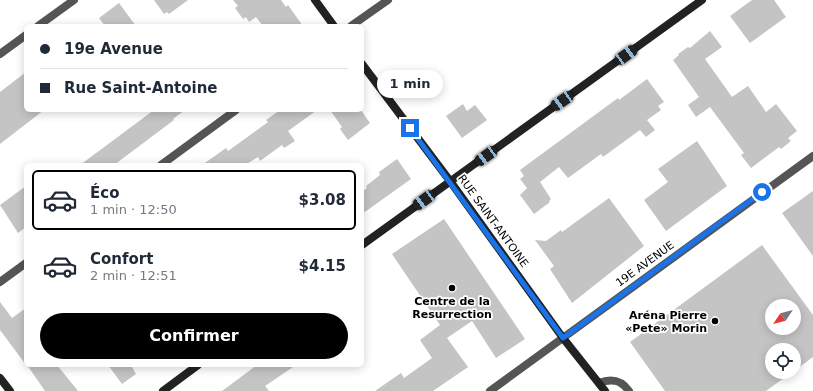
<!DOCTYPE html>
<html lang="fr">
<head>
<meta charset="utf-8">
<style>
	:root { --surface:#fff; --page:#f2f2f3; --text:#1f2937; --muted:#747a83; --line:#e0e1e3; --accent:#000 }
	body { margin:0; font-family:"DejaVu Sans",sans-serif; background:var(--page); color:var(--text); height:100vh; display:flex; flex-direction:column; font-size:15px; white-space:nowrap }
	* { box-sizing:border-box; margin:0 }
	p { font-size:13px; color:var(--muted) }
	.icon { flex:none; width:22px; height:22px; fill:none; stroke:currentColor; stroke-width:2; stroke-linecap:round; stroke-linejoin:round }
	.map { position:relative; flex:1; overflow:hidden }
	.details { position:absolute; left:24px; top:163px; width:340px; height:204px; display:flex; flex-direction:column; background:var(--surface); border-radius:6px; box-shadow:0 2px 10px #0003 }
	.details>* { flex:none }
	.guide { position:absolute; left:24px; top:24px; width:340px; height:88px; border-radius:6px; box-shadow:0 2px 10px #0003; display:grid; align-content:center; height:88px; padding:0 16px; background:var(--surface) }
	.needle { width:26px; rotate:235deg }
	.fabs { position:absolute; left:765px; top:299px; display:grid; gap:8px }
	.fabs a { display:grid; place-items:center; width:36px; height:36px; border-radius:50%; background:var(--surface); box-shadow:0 2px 10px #0003; font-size:20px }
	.end { position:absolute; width:18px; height:18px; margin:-9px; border:5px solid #1a73e8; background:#fff; box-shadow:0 0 0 2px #fff }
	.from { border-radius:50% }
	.bubble { position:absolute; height:28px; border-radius:14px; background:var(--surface); box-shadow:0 2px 10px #0003; font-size:13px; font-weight:800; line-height:28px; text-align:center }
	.car { position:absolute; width:12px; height:24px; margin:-12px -6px; border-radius:5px; box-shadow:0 0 3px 1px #0007; background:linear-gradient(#222 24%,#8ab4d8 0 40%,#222 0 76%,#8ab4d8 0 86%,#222 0) }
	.guide b { display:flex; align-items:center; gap:14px; height:38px; font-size:15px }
	.guide b+b { border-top:1px solid var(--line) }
	.guide i { width:10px; height:10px; background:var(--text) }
	ul { padding:7px 0 0; list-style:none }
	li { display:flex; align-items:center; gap:12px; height:60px; margin:0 8px 6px; padding:0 8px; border:2px solid transparent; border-radius:6px }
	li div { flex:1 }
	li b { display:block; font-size:15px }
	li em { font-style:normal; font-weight:800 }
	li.on { border-color:var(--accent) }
	li>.icon { width:36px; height:36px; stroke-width:1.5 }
	.primary-button { display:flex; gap:8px; margin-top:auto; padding:8px 16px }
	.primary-button a { flex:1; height:46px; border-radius:24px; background:var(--accent); color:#fff; font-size:16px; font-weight:800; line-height:46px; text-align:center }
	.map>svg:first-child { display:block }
	.building { fill:#c4c4c4; fill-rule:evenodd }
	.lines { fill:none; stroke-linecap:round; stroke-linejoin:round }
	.lane { stroke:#555; stroke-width:8 }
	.street { stroke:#555; stroke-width:8 }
	.secondary { stroke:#222; stroke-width:8 }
	.route { stroke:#1a73e8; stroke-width:5 }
	.poi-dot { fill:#000; stroke:#fff; stroke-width:1.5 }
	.labels { text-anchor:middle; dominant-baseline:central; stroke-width:3.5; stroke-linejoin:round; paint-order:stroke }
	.street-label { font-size:11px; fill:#000; stroke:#fff }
	.poi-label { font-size:11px; font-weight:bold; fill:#000; stroke:#fff }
</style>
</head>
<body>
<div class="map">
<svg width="813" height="391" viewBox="0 0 813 391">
	<rect width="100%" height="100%" fill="#fff"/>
	<path class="building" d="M154,0H188L169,14L167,12L164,14Z
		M233,0H281L286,7L288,5L303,26H263L256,17L249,22L246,17L243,19L235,8L238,6Z
		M752,0H774L786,17L750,43L730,16Z
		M119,3L136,26H105L99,18Z
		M710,31L722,47L705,59L732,97L748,86L766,112L776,104L797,131L788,138L791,141L781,149L779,147L751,168L741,155L744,153L710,107L696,117L688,105L699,97L673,60L679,55L678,54L688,47L690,48Z
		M26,72V110H44L0,144V92Z
		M647,79L664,102L658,106L661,110L647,120L655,130L646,137L640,130L603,157L601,154L568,178L559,167L540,182L551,199L549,201L550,202L534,214L520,195L527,188L520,179L524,176L520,170L618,98L619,100Z
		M463,104L467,111L475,105L487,120L462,138L446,116Z
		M154,110H185L173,119L174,120L114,165H80Z
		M280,110H317L288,131L295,141L284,148L282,145L260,161L258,157L245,165H202L226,148L228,151L268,122L266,120Z
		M330,110H361L370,123L348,140L340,129L342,127Z
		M697,141L727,186L666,231L644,200L668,182L658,169Z
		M397,159L411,179L362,214V192L367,188L366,186L380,175L379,172Z
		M26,186V227L18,233L0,205Z
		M813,191V256L782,213Z
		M609,198L644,246L572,303L550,269L554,266L535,240L546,241L561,230L562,232Z
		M444,219L525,339L496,358L472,321L447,338L468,367L433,391H375L401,373L404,378L432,358L420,340L440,325L392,254Z
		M762,245L813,315V357L794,371V350H772V372H792L766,391H665L630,342ZM772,306H794V328H772Z
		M0,302L12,318L26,308V365L0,330Z
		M27,365H57L78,391H45Z
		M108,365H131L136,374L122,384Z
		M257,365H296L265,386L269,391H222Z"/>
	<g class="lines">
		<path class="lane" d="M599,383C612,378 621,380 629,391"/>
		<path class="street" d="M38,26L74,0
			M351,26L388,0
			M0,54L26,35
			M161,165L236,110
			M0,282L26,263
			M490,391L813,156"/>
		<path class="secondary" d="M315,0L334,26
			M362,64L450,181L563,338L605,391
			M362,245L702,0
			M0,378L10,391
			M163,391L198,365"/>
	</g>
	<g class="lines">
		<path class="route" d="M410,128L563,338L762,192"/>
	</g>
	<g class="poi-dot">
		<circle cx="452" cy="288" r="4"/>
		<circle cx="715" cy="321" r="4"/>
	</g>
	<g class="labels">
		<g class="street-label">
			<text transform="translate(493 221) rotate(54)">RUE SAINT-ANTOINE</text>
			<text transform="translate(645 264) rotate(-36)">19E AVENUE</text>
		</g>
		<g class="poi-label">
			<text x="452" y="301">Centre de la<tspan x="452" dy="13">Resurrection</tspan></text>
			<text x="707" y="315" text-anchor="end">Aréna Pierre<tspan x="707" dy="13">«Pete» Morin</tspan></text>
		</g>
	</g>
</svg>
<div class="fabs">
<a><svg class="needle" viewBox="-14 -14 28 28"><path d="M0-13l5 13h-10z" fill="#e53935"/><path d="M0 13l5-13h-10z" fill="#747a83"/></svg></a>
<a><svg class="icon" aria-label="locate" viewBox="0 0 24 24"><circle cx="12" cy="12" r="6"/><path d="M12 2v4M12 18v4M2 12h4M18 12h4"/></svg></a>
</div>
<i class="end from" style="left:762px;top:192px"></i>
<i class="end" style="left:410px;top:128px"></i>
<div class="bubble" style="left:377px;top:70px;width:66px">1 min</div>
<i class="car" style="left:626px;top:55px;rotate:54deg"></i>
<i class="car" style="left:562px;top:101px;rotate:235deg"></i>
<i class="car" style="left:486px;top:156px;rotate:234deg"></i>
<i class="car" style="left:424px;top:200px;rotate:234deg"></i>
<div class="guide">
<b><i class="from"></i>19e Avenue</b>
<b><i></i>Rue Saint-Antoine</b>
</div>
<section class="details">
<ul>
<li class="on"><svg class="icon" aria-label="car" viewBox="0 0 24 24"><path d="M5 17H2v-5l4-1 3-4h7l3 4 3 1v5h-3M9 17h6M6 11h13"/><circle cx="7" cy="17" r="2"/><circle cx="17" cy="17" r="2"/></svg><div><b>Éco</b><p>1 min · 12:50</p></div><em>$3.08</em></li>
<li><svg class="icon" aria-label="car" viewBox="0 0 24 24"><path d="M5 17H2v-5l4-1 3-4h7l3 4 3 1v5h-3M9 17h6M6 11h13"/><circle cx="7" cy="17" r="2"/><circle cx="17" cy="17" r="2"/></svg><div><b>Confort</b><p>2 min · 12:51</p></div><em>$4.15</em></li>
</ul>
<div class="primary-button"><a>Confirmer</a></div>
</section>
</div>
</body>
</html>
